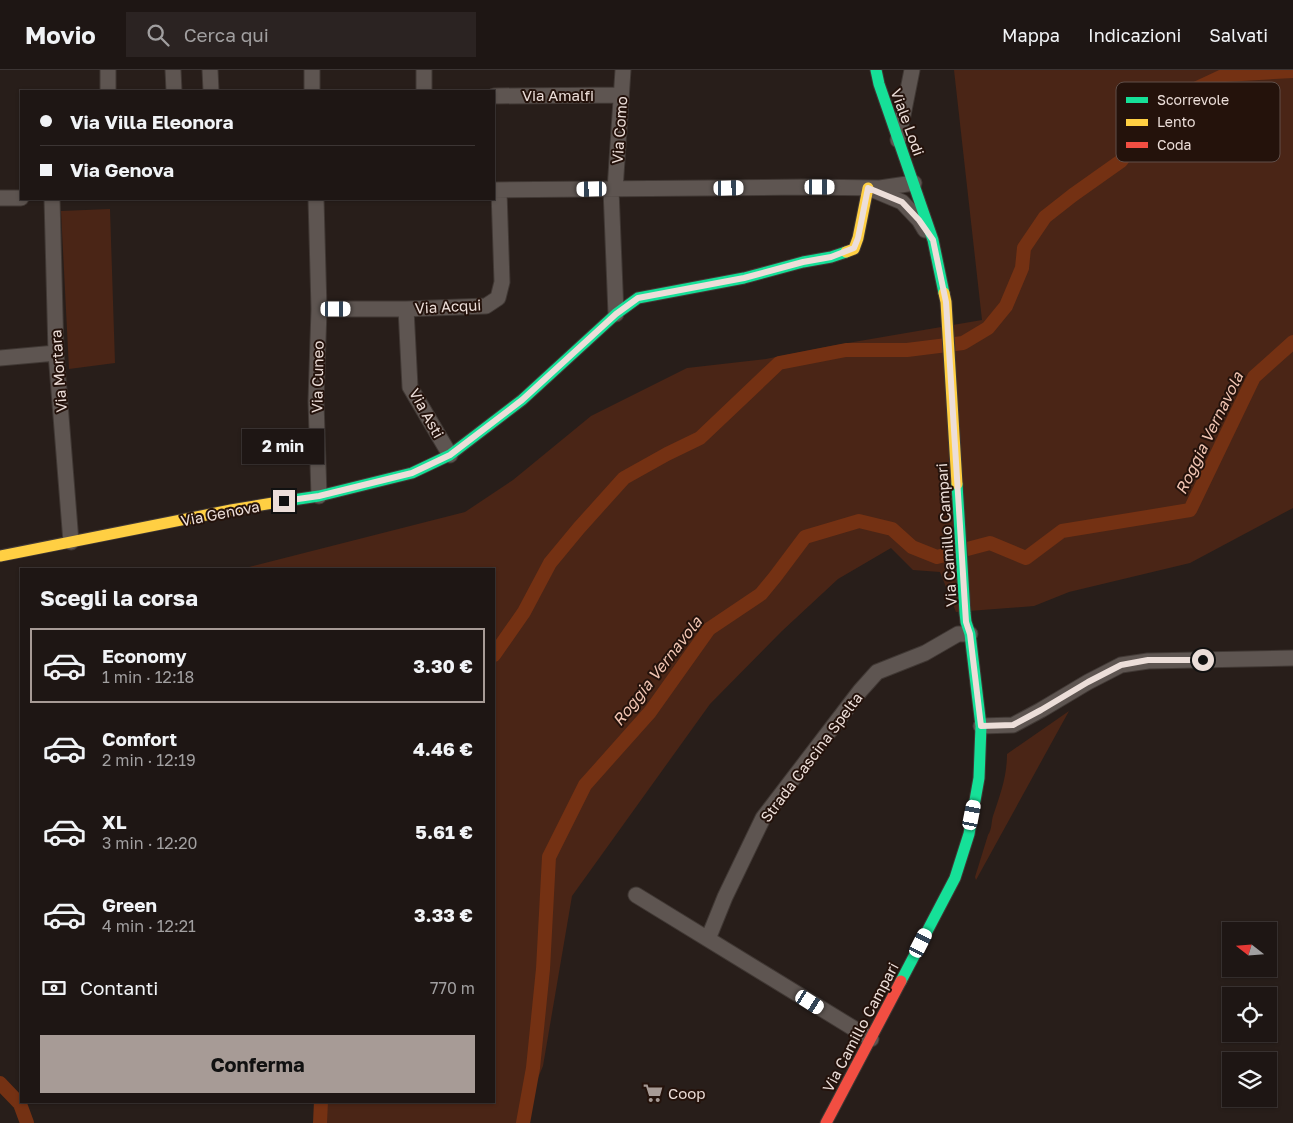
<!DOCTYPE html>
<html lang="it">
<head>
<meta charset="utf-8">
<style>
	:root { --surface:#1e1614; --page:#2b2322; --text:#f1f3f6; --muted:#a19fa0; --line:#3c3534; --accent:#a79b96 }
	body { margin:0; font-family:"Golos Text",sans-serif; background:var(--page); color:var(--text); height:100vh; display:flex; flex-direction:column; font-size:19px; white-space:nowrap }
	* { box-sizing:border-box; margin:0 }
	p { font-size:16px; color:var(--muted) }
	.icon { flex:none; width:28px; height:28px; fill:none; stroke:currentColor; stroke-width:2; stroke-linecap:round; stroke-linejoin:round }
	.map { position:relative; flex:1; overflow:hidden }
	.sheet { position:absolute; left:20px; top:498px; width:475px; height:535px; display:flex; flex-direction:column; background:var(--surface); border-radius:0px; box-shadow:0 1px 4px #0004,0 0 0 1px var(--line) }
	.sheet>* { flex:none }
	.banner { position:absolute; left:20px; top:20px; width:475px; height:110px; border-radius:0px; box-shadow:0 1px 4px #0004,0 0 0 1px var(--line); display:grid; align-content:center; height:110px; padding:0 20px; background:var(--surface) }
	.needle { width:32px; rotate:287deg }
	.buttons { position:absolute; left:1222px; top:852px; display:grid; gap:10px }
	.buttons a { display:grid; place-items:center; width:55px; height:55px; border-radius:0px; background:var(--surface); box-shadow:0 1px 4px #0004,0 0 0 1px var(--line); font-size:25px }
	.end { position:absolute; width:22px; height:22px; margin:-11px; border:6px solid #ecded9; background:#111; box-shadow:0 0 0 2px #111 }
	.from { border-radius:50% }
	.bubble { position:absolute; height:35px; border-radius:0px; background:var(--surface); box-shadow:0 1px 4px #0004,0 0 0 1px var(--line); font-size:16px; font-weight:700; line-height:35px; text-align:center }
	.car { position:absolute; width:15px; height:30px; margin:-15px -8px; border-radius:6px; box-shadow:0 0 4px 1px #0007; background:linear-gradient(#fff 24%,#345 0 40%,#fff 0 76%,#345 0 86%,#fff 0) }
	.banner b { display:flex; align-items:center; gap:18px; height:48px; font-size:19px }
	.banner b+b { border-top:1px solid var(--line) }
	.banner i { width:12px; height:12px; background:var(--text) }
	ul { padding:0; list-style:none }
	li { display:flex; align-items:center; gap:15px; height:75px; margin:0 10px 8px; padding:0 10px; border:2px solid transparent; border-radius:0px }
	li div { flex:1 }
	li b { display:block; font-size:19px }
	li em { font-style:normal; font-weight:700 }
	li.active { border-color:var(--accent) }
	li>.icon { width:45px; height:45px; stroke-width:1.5 }
	h2 { padding:0 20px; font-size:22px; line-height:60px }
	.pay { display:flex; align-items:center; gap:12px; height:55px; padding:0 20px; font-size:19px }
	.pay p { margin-inline-start:auto }
	.action { display:flex; gap:10px; margin-top:auto; padding:10px 20px }
	.action a { flex:1; height:58px; border-radius:0px; background:var(--accent); color:#111; font-size:20px; font-weight:700; line-height:58px; text-align:center }
	header { display:flex; align-items:center; gap:30px; box-sizing:border-box; height:70px; padding:0 25px; background:var(--surface); border-bottom:1px solid var(--line) }
	header strong { font-size:24px }
	nav { display:flex; gap:28px; margin-inline-start:auto; font-size:18px }
	.search { width:350px; height:45px; background:var(--page); display:flex; align-items:center; gap:12px; box-sizing:border-box; padding:0 18px; border-radius:0px; color:var(--muted); font-size:19px }
	.map>svg:first-child { display:block }
	.green { fill:#4a2516 }
	.lines { fill:none; stroke-linecap:round; stroke-linejoin:round }
	.canal { stroke:#743113; stroke-width:14 }
	.street-casing { stroke:#403834; stroke-width:17 }
	.fast-casing { stroke:#403834; stroke-width:13 }
	.slow-casing { stroke:#403834; stroke-width:13 }
	.jam-casing { stroke:#403834; stroke-width:13 }
	.street { stroke:#5e5551; stroke-width:15 }
	.fast { stroke:#16e098; stroke-width:11 }
	.slow { stroke:#ffcf43; stroke-width:11 }
	.jam { stroke:#f24e42; stroke-width:11 }
	.route { stroke:#ecded9; stroke-width:6 }
	.labels { text-anchor:middle; dominant-baseline:central; stroke-width:4; stroke-linejoin:round; paint-order:stroke }
	.street-label { font-size:15px; fill:#ecded9; stroke:#24120b }
	.poi-label { font-size:15px; fill:#ecded9; stroke:#24120b; text-anchor:start }
	.water-label { font-size:16px; font-style:italic; fill:#f1c5b3; stroke:#24120b }
	.key { fill:#24120b; stroke:#604f49; stroke-width:1 }
	.key-label { font-size:14px; fill:#ecded9 }
</style>
</head>
<body>
<header>
<strong>Movio</strong>
<div class="search"><svg class="icon" aria-label="search" viewBox="0 0 24 24"><circle cx="10" cy="10" r="6"/><path d="M15 15l6 6"/></svg>Cerca qui</div>
<nav><a>Mappa</a><a>Indicazioni</a><a>Salvati</a></nav>
</header>
<div class="map">
<svg width="1293" height="1053" viewBox="0 0 1293 1053">
	<rect width="100%" height="100%" fill="#281e1a"/>
	<path class="green" d="M954,0H1293V438L1190,493L1069,522L1034,536L956,542L940,502L913,500L891,478L838,509L782,561L710,634L572,826L543,996L519,1053H317L324,1031H494V499H241L465,442L513,410L591,346L687,298L766,289L836,275L982,250Z
		M110,139L115,293L69,299L61,141Z
		M1069,641L976,810L975,807L988,765C992,759 991,753 993,746C1000,725 1007,707 1007,684Z"/>
	<g class="lines">
		<path class="canal" d="M494,585L524,542L550,493L579,458L624,408L667,384L700,368L779,293L846,280H907L963,273L988,258L1006,236L1022,198L1024,178L1045,147L1073,125L1121,91L1151,52L1197,18L1225,5L1293,1
			M0,1013L20,1034L27,1053
			M320,1053L321,1031
			M523,1053L533,998L543,899L549,787L585,715L650,642L709,559L761,524L775,507L805,467L859,451L892,459L912,477L937,487L990,473L1026,488L1062,461L1190,440L1254,307L1293,272"/>
		<defs>
			<path id="street" d="M173,0L174,21
				M210,0L211,21
				M312,0V21
				M424,0V21
				M108,21V0
				M494,26L621,25
				M898,70L912,0
				M611,119L616,244
				M871,119L902,132L919,150L925,160
				M494,120L805,117L880,118L914,113
				M615,120L623,0
				M0,128H21
				M52,129L56,283L71,472
				M316,129L319,239L316,331L319,426
				M319,239H406L486,236L498,228L502,212L499,121
				M406,239L410,317L450,385
				M0,288L56,283
				M981,656L1013,655L1041,640L1088,612L1121,595L1148,591L1293,588
				M636,825L871,969
				M708,869L725,827L763,748L860,621L877,602L925,583L958,564H970"/>
			<path id="fast" d="M876,0L879,14L933,170L944,223
				M279,432L319,426L412,403L450,385L522,330L616,244L638,228L744,208L803,192L831,187L846,182
				M901,911L955,808L969,764L979,708L981,656L970,564L966,552L965,543L957,414"/>
			<path id="slow" d="M846,182L854,179L858,168L868,118
				M944,223L946,232L957,414
				M0,486L231,440L279,432"/>
			<path id="jam" d="M826,1053L901,911"/>
		</defs>
		<use href="#street" class="street-casing"/>
		<use href="#fast" class="fast-casing"/>
		<use href="#slow" class="slow-casing"/>
		<use href="#jam" class="jam-casing"/>
		<use href="#street" class="street"/>
		<use href="#fast" class="fast"/>
		<use href="#slow" class="slow"/>
		<use href="#jam" class="jam"/>
	</g>
	<g class="lines">
		<path class="route" d="M284,431L319,426L412,403L450,385L522,330L616,244L638,228L744,208L803,192L831,187L854,178L858,168L868,118L902,132L919,150L933,170L946,232L966,552L970,564L981,656L1013,655L1041,640L1088,612L1121,595L1148,590H1203"/>
	</g>
	<defs>
		<symbol id="supermarket-bare" viewBox="-9 -9 18 18"><path d="M-6-5.5h2.5l.6 2H6L4.5 2H-2.5L-4.4-4H-6ZM-1.5 3.2a1.3 1.3 0 1 0 .1 0ZM3 3.2a1.3 1.3 0 1 0 .1 0Z" fill="#a79b96" stroke="#24120b" stroke-width="2.5" paint-order="stroke"/></symbol>
	</defs>
	<g fill-rule="evenodd">
		<use href="#supermarket-bare" x="639" y="1009" width="28" height="28"/>
	</g>
	<g class="labels">
		<g class="street-label">
			<text x="558" y="25">Via Amalfi</text>
			<text transform="translate(908 52) rotate(70)">Viale Lodi</text>
			<text transform="translate(619 60) rotate(-86)">Via Como</text>
			<text transform="translate(448 236) rotate(-3)">Via Acqui</text>
			<text transform="translate(58 301) rotate(-94)">Via Mortara</text>
			<text transform="translate(317 307) rotate(-89)">Via Cuneo</text>
			<text transform="translate(427 343) rotate(61)">Via Asti</text>
			<text transform="translate(220 443) rotate(-11)">Via Genova</text>
			<text transform="translate(946 465) rotate(-94)">Via Camillo Campari</text>
			<text transform="translate(811 687) rotate(-53)">Strada Cascina Spelta</text>
			<text transform="translate(860 957) rotate(-62)">Via Camillo Campari</text>
		</g>
		<g class="poi-label">
			<text x="668" y="1023">Coop</text>
		</g>
		<g class="water-label">
			<text transform="translate(1209 363) rotate(-64)">Roggia Vernavola</text>
			<text transform="translate(657 601) rotate(-52)">Roggia Vernavola</text>
		</g>
	</g>
	<rect x="1116" y="12" width="164" height="80" rx="8" class="key"/>
	<rect x="1126" y="27" width="22" height="6" fill="#16e098"/>
	<rect x="1126" y="49" width="22" height="7" fill="#ffcf43"/>
	<rect x="1126" y="72" width="22" height="6" fill="#f24e42"/>
	<g class="key-label">
		<text x="1157" y="35">Scorrevole</text>
		<text x="1157" y="57">Lento</text>
		<text x="1157" y="80">Coda</text>
	</g>
</svg>
<div class="buttons">
<a><svg class="needle" viewBox="-14 -14 28 28"><path d="M0-13l5 13h-10z" fill="#e53935"/><path d="M0 13l5-13h-10z" fill="#a19fa0"/></svg></a>
<a><svg class="icon" aria-label="locate" viewBox="0 0 24 24"><circle cx="12" cy="12" r="6"/><path d="M12 2v4M12 18v4M2 12h4M18 12h4"/></svg></a>
<a><svg class="icon" aria-label="layers" viewBox="0 0 24 24"><path d="M12 4l9 5-9 5-9-5zM3 14l9 5 9-5"/></svg></a>
</div>
<i class="end from" style="left:1203px;top:590px"></i>
<i class="end" style="left:284px;top:431px"></i>
<div class="bubble" style="left:242px;top:359px;width:82px">2 min</div>
<i class="car" style="left:820px;top:117px;rotate:90deg"></i>
<i class="car" style="left:729px;top:118px;rotate:89deg"></i>
<i class="car" style="left:592px;top:119px;rotate:269deg"></i>
<i class="car" style="left:336px;top:239px;rotate:90deg"></i>
<i class="car" style="left:972px;top:745px;rotate:11deg"></i>
<i class="car" style="left:921px;top:873px;rotate:27deg"></i>
<i class="car" style="left:810px;top:932px;rotate:122deg"></i>
<div class="banner">
<b><i class="from"></i>Via Villa Eleonora</b>
<b><i></i>Via Genova</b>
</div>
<section class="sheet">
<h2>Scegli la corsa</h2>
<ul>
<li class="active"><svg class="icon" aria-label="car" viewBox="0 0 24 24"><path d="M5 17H2v-5l4-1 3-4h7l3 4 3 1v5h-3M9 17h6M6 11h13"/><circle cx="7" cy="17" r="2"/><circle cx="17" cy="17" r="2"/></svg><div><b>Economy</b><p>1 min · 12:18</p></div><em>3.30 €</em></li>
<li><svg class="icon" aria-label="car" viewBox="0 0 24 24"><path d="M5 17H2v-5l4-1 3-4h7l3 4 3 1v5h-3M9 17h6M6 11h13"/><circle cx="7" cy="17" r="2"/><circle cx="17" cy="17" r="2"/></svg><div><b>Comfort</b><p>2 min · 12:19</p></div><em>4.46 €</em></li>
<li><svg class="icon" aria-label="car" viewBox="0 0 24 24"><path d="M5 17H2v-5l4-1 3-4h7l3 4 3 1v5h-3M9 17h6M6 11h13"/><circle cx="7" cy="17" r="2"/><circle cx="17" cy="17" r="2"/></svg><div><b>XL</b><p>3 min · 12:20</p></div><em>5.61 €</em></li>
<li><svg class="icon" aria-label="car" viewBox="0 0 24 24"><path d="M5 17H2v-5l4-1 3-4h7l3 4 3 1v5h-3M9 17h6M6 11h13"/><circle cx="7" cy="17" r="2"/><circle cx="17" cy="17" r="2"/></svg><div><b>Green</b><p>4 min · 12:21</p></div><em>3.33 €</em></li>
</ul>
<div class="pay"><svg class="icon" aria-label="cash" viewBox="0 0 24 24"><path d="M3 7h18v10H3z"/><circle cx="12" cy="12" r="2"/></svg>Contanti<p>770 m</p></div>
<div class="action"><a>Conferma</a></div>
</section>
</div>
</body>
</html>
